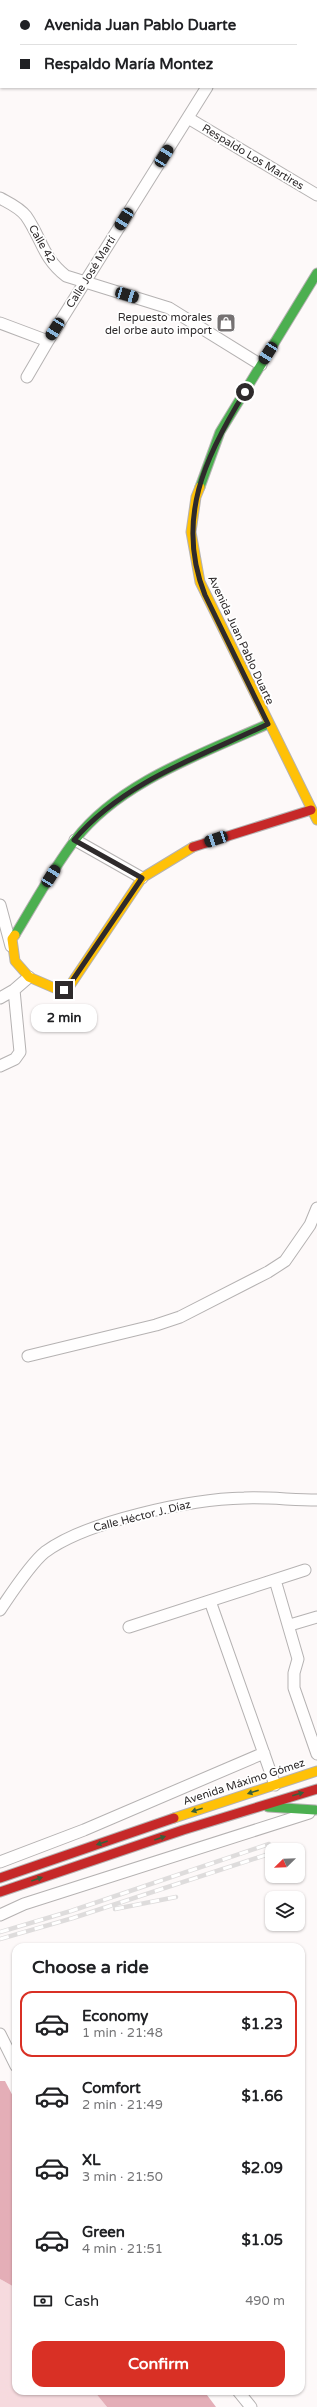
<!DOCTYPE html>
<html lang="en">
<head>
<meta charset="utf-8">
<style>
	:root { --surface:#fff; --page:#f6f6f6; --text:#202124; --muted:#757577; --line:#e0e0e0; --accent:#d93025 }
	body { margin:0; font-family:"Varela Round",sans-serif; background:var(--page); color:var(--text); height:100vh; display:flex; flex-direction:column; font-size:15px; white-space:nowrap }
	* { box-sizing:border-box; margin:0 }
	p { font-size:13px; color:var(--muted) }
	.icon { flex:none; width:22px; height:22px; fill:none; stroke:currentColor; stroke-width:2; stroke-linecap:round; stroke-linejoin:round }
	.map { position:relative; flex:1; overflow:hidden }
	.side { position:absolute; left:12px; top:1943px; width:293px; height:452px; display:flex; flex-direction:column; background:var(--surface); border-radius:12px; box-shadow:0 1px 3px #0004 }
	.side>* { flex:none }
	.top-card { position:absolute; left:0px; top:0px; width:317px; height:88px; box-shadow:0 1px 3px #0004; display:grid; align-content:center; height:88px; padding:0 20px; background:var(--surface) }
	.needle { width:26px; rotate:247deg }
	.buttons { position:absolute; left:265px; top:1843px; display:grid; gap:8px }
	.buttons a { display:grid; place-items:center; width:40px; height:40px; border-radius:8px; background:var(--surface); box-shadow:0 1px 3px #0004; font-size:20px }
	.end { position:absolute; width:18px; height:18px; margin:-9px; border:5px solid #2e2a2b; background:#fff; box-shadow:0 0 0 2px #fff }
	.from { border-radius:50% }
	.bubble { position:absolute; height:28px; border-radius:12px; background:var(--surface); box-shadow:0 1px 3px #0004; font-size:13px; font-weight:700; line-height:28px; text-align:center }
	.car { position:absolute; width:12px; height:24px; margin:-12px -6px; border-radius:5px; box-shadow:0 0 3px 1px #0007; background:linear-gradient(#222 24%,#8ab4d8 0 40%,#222 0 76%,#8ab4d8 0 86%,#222 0) }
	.top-card b { display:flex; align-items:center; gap:14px; height:38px; font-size:15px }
	.top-card b+b { border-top:1px solid var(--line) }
	.top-card i { width:10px; height:10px; background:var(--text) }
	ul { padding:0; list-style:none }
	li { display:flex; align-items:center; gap:12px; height:66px; margin:0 8px 6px; padding:0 12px; border:2px solid transparent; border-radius:12px }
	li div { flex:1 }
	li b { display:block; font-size:15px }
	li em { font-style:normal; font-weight:700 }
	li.selected { border-color:var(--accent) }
	li>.icon { width:36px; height:36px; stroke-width:1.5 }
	h2 { padding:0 20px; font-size:18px; line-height:48px }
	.pay { display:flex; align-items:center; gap:10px; height:44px; padding:0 20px; font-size:15px }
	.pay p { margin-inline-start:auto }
	.button { display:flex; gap:8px; margin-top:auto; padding:8px 20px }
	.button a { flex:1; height:46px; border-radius:12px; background:var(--accent); color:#fff; font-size:16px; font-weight:700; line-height:46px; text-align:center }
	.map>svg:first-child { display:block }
	.green { fill:#f6dade }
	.water { fill:#e4aeb7 }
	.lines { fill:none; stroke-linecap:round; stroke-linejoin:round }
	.street-casing { stroke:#b5b2b2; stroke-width:13 }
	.fast-casing { stroke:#b5b2b2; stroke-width:11 }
	.slow-casing { stroke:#b5b2b2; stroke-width:11 }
	.jam-casing { stroke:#b5b2b2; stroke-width:11 }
	.street { stroke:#fffefe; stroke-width:11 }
	.fast { stroke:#4caf50; stroke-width:9 }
	.slow { stroke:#ffc107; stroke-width:9 }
	.jam { stroke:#c62828; stroke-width:9 }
	.rail-casing { stroke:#dedcdc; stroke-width:4.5 }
	.rail { stroke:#fff; stroke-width:3; stroke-dasharray:9; stroke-linecap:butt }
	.oneway { fill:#3a5f3a }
	.route { stroke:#2e2a2b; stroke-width:5 }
	.labels { text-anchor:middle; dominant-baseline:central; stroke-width:3.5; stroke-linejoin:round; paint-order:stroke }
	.street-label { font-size:11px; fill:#2e2a2b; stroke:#fff }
	.poi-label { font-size:11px; fill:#2e2a2b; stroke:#fff; text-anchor:end }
</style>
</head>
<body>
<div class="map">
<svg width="317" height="2407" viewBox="0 0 317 2407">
	<rect width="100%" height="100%" fill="#fdf9f9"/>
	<path class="green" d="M0,2279L16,2288V2391H94L107,2407H0Z"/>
	<path class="water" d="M0,2081H5L16,2102V2288L0,2279Z
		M94,2391H204L216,2407H107Z"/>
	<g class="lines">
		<defs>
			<path id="street" d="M309,0L311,1
				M259,1L260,0
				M0,73L1,72
				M188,118L317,195
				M0,198C9,203 19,207 26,216C42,239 42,257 66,276L169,308L261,365
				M0,323L48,341
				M27,377L48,341L207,87
				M75,840L142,878
				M0,905L11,946
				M0,998L14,990L29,977
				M0,1066L15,1059L20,1052L14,990
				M28,1356L156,1325L180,1317L268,1272L285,1261L310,1225L317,1208
				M275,1580L298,1659L294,1673V1688L317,1754
				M210,1601L275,1785
				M0,1610C11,1594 30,1564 45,1552C87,1521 191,1499 244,1498C268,1497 293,1500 317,1500
				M290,1625L317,1617
				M129,1627L305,1570
				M0,1862L84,1830L264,1753
				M0,1915L24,1904L309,1813
				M0,2034L16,2066
				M238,2391L251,2407"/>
			<path id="fast" d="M200,487L220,432L317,273
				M15,935C34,904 52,870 75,840C119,782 204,753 268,724
				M268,1807L315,1810"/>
			<path id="slow" d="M200,487L196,497L191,532L200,582L317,820
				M15,935L12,939L15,961L29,977L59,990L69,987L142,878L193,847
				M174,1818L317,1771"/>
			<path id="jam" d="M193,847L311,810
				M0,1878L174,1818
				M0,1892L183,1830L317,1789"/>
		</defs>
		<use href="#street" class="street-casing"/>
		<use href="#fast" class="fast-casing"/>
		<use href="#slow" class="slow-casing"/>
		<use href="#jam" class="jam-casing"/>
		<use href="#street" class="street"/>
		<use href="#fast" class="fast"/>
		<use href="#slow" class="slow"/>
		<use href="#jam" class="jam"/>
		<defs>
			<path id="rail" d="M115,1909L176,1897
				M0,1932L71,1911L269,1844
				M0,1939L73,1918L272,1853"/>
		</defs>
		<use href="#rail" class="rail-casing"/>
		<use href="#rail" class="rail"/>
	</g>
	<defs><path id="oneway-solid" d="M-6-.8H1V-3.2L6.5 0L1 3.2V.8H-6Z"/></defs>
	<g class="oneway">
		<use href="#oneway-solid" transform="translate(253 1792) rotate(162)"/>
		<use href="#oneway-solid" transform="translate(298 1794) rotate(-16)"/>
		<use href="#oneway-solid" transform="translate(197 1810) rotate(162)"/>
		<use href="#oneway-solid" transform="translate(160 1838) rotate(-19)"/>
		<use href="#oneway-solid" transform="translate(102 1843) rotate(161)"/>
		<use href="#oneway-solid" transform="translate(37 1879) rotate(-19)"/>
	</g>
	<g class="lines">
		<path class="route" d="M64,990L68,987L142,878L74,840C123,782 201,756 268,724L205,595C175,520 205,456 245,392"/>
	</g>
	<defs>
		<symbol id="shop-square" viewBox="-11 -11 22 22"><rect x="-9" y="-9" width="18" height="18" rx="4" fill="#767273" stroke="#fff"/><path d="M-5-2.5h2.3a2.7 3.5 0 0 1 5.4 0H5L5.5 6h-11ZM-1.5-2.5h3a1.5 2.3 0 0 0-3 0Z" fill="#fff"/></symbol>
	</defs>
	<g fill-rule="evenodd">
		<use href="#shop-square" x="215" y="312" width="22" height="22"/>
	</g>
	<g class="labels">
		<g class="street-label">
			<text transform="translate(253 157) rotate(31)">Respaldo Los Martires</text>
			<text transform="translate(42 244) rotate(60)">Calle 42</text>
			<text transform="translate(91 272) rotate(-58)">Calle José Martí</text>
			<text transform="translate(241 640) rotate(65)">Avenida Juan Pablo Duarte</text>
			<text transform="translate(142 1516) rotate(-14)">Calle Héctor J. Díaz</text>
			<text transform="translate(244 1782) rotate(-18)">Avenida Máximo Gómez</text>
		</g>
		<g class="poi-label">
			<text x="212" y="317">Repuesto morales<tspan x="212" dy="13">del orbe auto import</tspan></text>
		</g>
	</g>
</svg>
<div class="buttons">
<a><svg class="needle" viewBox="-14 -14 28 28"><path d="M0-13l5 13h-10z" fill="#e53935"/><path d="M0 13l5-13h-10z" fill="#757577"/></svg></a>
<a><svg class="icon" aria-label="layers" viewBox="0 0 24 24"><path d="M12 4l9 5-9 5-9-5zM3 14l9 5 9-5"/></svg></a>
</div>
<i class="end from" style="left:245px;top:392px"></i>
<i class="end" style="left:64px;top:990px"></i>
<div class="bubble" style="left:31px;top:1004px;width:66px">2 min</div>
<i class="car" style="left:164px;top:156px;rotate:32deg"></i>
<i class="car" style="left:124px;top:219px;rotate:212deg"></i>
<i class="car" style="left:127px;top:295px;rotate:107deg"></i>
<i class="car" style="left:55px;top:329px;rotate:212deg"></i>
<i class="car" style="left:268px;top:353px;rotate:212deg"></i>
<i class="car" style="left:216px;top:839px;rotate:251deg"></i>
<i class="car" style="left:51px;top:876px;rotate:32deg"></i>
<div class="top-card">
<b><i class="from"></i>Avenida Juan Pablo Duarte</b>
<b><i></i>Respaldo María Montez</b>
</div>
<section class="side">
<h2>Choose a ride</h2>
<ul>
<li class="selected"><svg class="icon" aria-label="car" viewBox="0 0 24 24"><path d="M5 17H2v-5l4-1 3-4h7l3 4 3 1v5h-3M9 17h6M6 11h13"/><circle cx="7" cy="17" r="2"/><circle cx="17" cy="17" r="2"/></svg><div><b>Economy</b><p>1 min · 21:48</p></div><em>$1.23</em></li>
<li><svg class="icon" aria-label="car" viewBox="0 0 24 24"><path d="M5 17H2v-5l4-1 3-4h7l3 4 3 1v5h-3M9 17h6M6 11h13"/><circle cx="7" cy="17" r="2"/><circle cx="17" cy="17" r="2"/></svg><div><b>Comfort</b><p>2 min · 21:49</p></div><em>$1.66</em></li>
<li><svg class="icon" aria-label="car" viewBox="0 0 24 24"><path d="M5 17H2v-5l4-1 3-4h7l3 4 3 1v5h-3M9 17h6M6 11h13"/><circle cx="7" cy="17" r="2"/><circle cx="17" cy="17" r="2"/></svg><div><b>XL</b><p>3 min · 21:50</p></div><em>$2.09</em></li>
<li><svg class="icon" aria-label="car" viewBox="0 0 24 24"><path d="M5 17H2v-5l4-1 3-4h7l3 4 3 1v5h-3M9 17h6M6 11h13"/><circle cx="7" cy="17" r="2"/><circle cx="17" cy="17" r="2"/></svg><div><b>Green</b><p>4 min · 21:51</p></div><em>$1.05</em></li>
</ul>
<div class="pay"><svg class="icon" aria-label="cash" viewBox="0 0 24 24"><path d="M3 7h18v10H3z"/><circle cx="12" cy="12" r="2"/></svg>Cash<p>490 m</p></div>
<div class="button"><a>Confirm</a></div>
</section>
</div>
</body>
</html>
